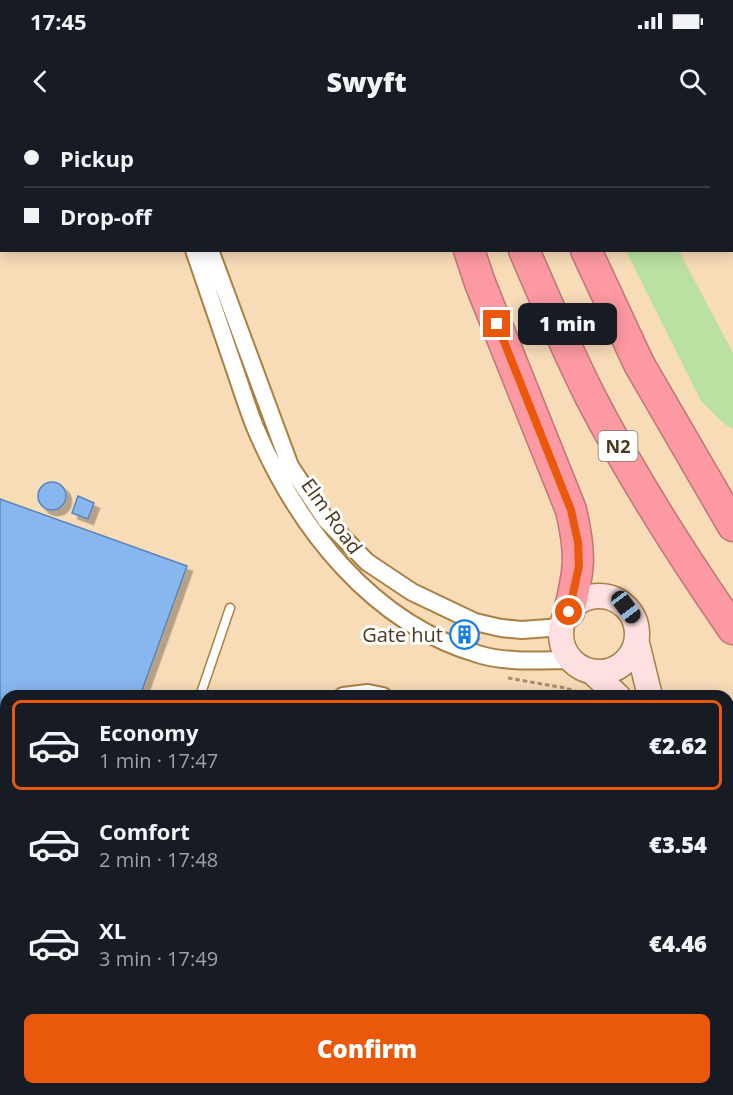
<!DOCTYPE html>
<html lang="en">
<head>
<meta charset="utf-8">
<style>
	:root { --surface:#171b24; --page:#242831; --text:#f1f3f6; --muted:#9ea1a6; --line:#363941; --accent:#ea580c }
	body { margin:0; font-family:"Open Sans",sans-serif; background:var(--page); color:var(--text); height:100vh; display:flex; flex-direction:column; font-size:22px; white-space:nowrap }
	* { box-sizing:border-box; margin:0 }
	p { font-size:20px; color:var(--muted) }
	.icon { flex:none; width:33px; height:33px; fill:none; stroke:currentColor; stroke-width:2; stroke-linecap:round; stroke-linejoin:round }
	.map { position:relative; flex:1; overflow:hidden }
	.sheet { position:absolute; left:0px; top:570px; width:734px; height:405px; display:flex; flex-direction:column; background:var(--surface); border-radius:18px 18px 0 0; box-shadow:0 3px 15px #0003 }
	.sheet>* { flex:none }
	.top-card { position:absolute; left:0px; top:0px; width:734px; height:132px; box-shadow:0 3px 15px #0003; display:grid; align-content:center; height:132px; padding:0 24px; background:var(--surface) }
	.end { position:absolute; width:27px; height:27px; margin:-14px; border:8px solid #ea580c; background:#fff; box-shadow:0 0 0 3px #fff }
	.from { border-radius:50% }
	.bubble { position:absolute; height:42px; border-radius:9px; background:var(--surface); box-shadow:0 3px 15px #0003; font-size:20px; font-weight:800; line-height:42px; text-align:center }
	.car { position:absolute; width:18px; height:36px; margin:-18px -9px; border-radius:8px; box-shadow:0 0 4px 2px #0007; background:linear-gradient(#222 24%,#8ab4d8 0 40%,#222 0 76%,#8ab4d8 0 86%,#222 0) }
	.top-card b { display:flex; align-items:center; gap:21px; height:57px; font-size:22px }
	.top-card b+b { border-top:2px solid var(--line) }
	.top-card i { width:15px; height:15px; background:var(--text) }
	ul { padding:10px 0 0; list-style:none }
	li { display:flex; align-items:center; gap:18px; height:90px; margin:0 12px 9px; padding:0 12px; border:3px solid transparent; border-radius:9px }
	li div { flex:1 }
	li b { display:block; font-size:22px }
	li em { font-style:normal; font-weight:800 }
	li.on { border-color:var(--accent) }
	li>.icon { width:54px; height:54px; stroke-width:1.5 }
	.action { display:flex; gap:12px; margin-top:auto; padding:12px 24px }
	.action a { flex:1; height:69px; border-radius:9px; background:var(--accent); color:#fff; font-size:24px; font-weight:800; line-height:69px; text-align:center }
	.status { display:flex; justify-content:space-between; align-items:center; height:42px; padding:0 30px; background:var(--surface); direction:ltr }
	.status svg { height:16px; fill:currentColor }
	header { display:flex; justify-content:space-between; align-items:center; height:78px; padding:0 24px; background:var(--surface); font-size:27px; font-weight:800 }
	.map>svg:first-child { display:block }
	.green { fill:#bae1a2 }
	.building { fill:#88b6ef; stroke:#5985bb; stroke-width:1.5; filter:url(#shadow) }
	.lines { fill:none; stroke-linecap:round; stroke-linejoin:round }
	.lane-casing { stroke:#ac8042; stroke-width:11 }
	.street-casing { stroke:#ac8042; stroke-width:20 }
	.secondary-casing { stroke:#ac8042; stroke-width:27 }
	.highway-casing { stroke:#be7775; stroke-width:33 }
	.path { stroke:#a58d6e; stroke-width:3; stroke-dasharray:4.5 3; stroke-linecap:butt }
	.lane { stroke:#fff; stroke-width:8 }
	.street { stroke:#fff; stroke-width:16 }
	.secondary { stroke:#fee0e3; stroke-width:24 }
	.highway { stroke:#fc99a3; stroke-width:30 }
	.route { stroke:#ea580c; stroke-width:8 }
	.labels { text-anchor:middle; dominant-baseline:central; stroke-width:6; stroke-linejoin:round; paint-order:stroke }
	.shield { fill:#fff; stroke:#827462; stroke-width:1.5 }
	.shield-label { font-size:18px; font-weight:bold; fill:#4c381f }
	.street-label { font-size:20px; fill:#4c381f; stroke:#fff }
	.poi-label { font-size:20px; fill:#4c381f; stroke:#fff; text-anchor:end }
</style>
</head>
<body>
<div class="status"><b>17:45</b><svg viewBox="0 0 49 12"><path d="M0 12V9h3v3zM5 12V6h3v6zM10 12V3h3v9zM15 12V0h3v12zM26 1h20v11H26zM47 4h2v5h-2z"/></svg></div>
<header><svg class="icon" aria-label="back" viewBox="0 0 24 24"><path d="M15 5l-7 7 7 7"/></svg>Swyft<svg class="icon" aria-label="search" viewBox="0 0 24 24"><circle cx="10" cy="10" r="6"/><path d="M15 15l6 6"/></svg></header>
<div class="map">
<svg width="733" height="975" viewBox="0 0 733 975">
	<defs>
		<filter id="shadow"><feDropShadow dx="5.5" dy="5.5" stdDeviation="0" flood-color="#0004"/></filter>
	</defs>
	<rect width="100%" height="100%" fill="#f8dbb7"/>
	<path class="green" d="M626,131H679L733,233V309L722,302L701,281Z
		M733,600V737L728,730V601Z"/>
	<path class="building" d="M318,0H341V2H318Z
		M38 376a14 14 0 1 1 28 0a14 14 0 1 1-28 0Z
		M78,376L94,383L88,399L72,393Z
		M0,379L187,446L140,576H6V896L0,894Z
		M457,507L474,513L470,522L454,515Z"/>
	<g class="lines">
		<defs>
			<path id="lane" d="M297,0L298,2
				M272,2L275,0
				M200,576L230,488
				M0,953H6
				M462,969L524,975
				M243,975L244,969
				M393,975L394,969
				M596,975V969
				M642,975L643,969
				M693,975L694,969"/>
			<path id="street" d="M138,0L139,2
				M194,130C207,169 221,208 234,247C241,267 247,287 255,307C297,407 372,504 481,535C510,543 542,540 572,540
				M210,130L290,346L326,400L367,442L412,472L475,502L501,508L522,510L562,507
				M343,576L368,573L383,576
				M165,975V969"/>
			<path id="secondary" d="M561 514a38 38 0 1 1 76 0a38 38 0 1 1-76 0Z
				M637,523L650,576
				M591,551L618,576
				M728,758L733,761
				M728,779L733,783
				M728,809L733,811
				M728,848L733,859"/>
			<path id="highway" d="M428,0L429,2
				M473,0V2
				M535,0L536,2
				M469,130L480,163L571,390C581,433 580,448 569,492
				M524,130C545,179 566,228 590,276C632,357 681,434 733,509
				M586,130L639,244L733,406"/>
		</defs>
		<use href="#lane" class="lane-casing"/>
		<use href="#street" class="street-casing"/>
		<use href="#secondary" class="secondary-casing"/>
		<use href="#highway" class="highway-casing"/>
		<path class="path" d="M164,0L165,2
			M508,558L565,568L584,574
			M326,969L327,975
			M11,975L15,969
			M298,975L302,969"/>
		<use href="#lane" class="lane"/>
		<use href="#street" class="street"/>
		<use href="#secondary" class="secondary"/>
		<use href="#highway" class="highway"/>
	</g>
	<g class="lines">
		<path class="route" d="M497,204L571,390L578,422L579,446L569,492"/>
	</g>
	<defs>
		<symbol id="building-ring" viewBox="-11 -11 22 22"><circle r="9.5" fill="#fff" stroke="#157fe7" stroke-width="1.5"/><path d="M-4-6H4V6H1V3H-1V6H-4ZM-2.5-4.3h1.7v1.8h-1.7ZM.8-4.3h1.7v1.8H.8ZM-2.5-1h1.7V.8h-1.7ZM.8-1h1.7V.8H.8Z" fill="#157fe7"/></symbol>
	</defs>
	<g fill-rule="evenodd">
		<use href="#building-ring" x="448" y="498" width="33" height="33"/>
	</g>
	<g class="labels">
		<rect class="shield" x="598.5" y="311" width="39" height="30" rx="4.5"/>
		<g class="shield-label">
			<text x="618" y="326">N2</text>
		</g>
		<g class="street-label">
			<text transform="translate(332 396) rotate(54)">Elm Road</text>
		</g>
		<g class="poi-label">
			<text x="443" y="514">Gate hut</text>
		</g>
	</g>
</svg>
<i class="end from" style="left:569px;top:492px"></i>
<i class="end" style="left:497px;top:204px"></i>
<div class="bubble" style="left:518px;top:183px;width:99px">1 min</div>
<i class="car" style="left:626px;top:487px;rotate:143deg"></i>
<div class="top-card">
<b><i class="from"></i>Pickup</b>
<b><i></i>Drop-off</b>
</div>
<section class="sheet">
<ul>
<li class="on"><svg class="icon" aria-label="car" viewBox="0 0 24 24"><path d="M5 17H2v-5l4-1 3-4h7l3 4 3 1v5h-3M9 17h6M6 11h13"/><circle cx="7" cy="17" r="2"/><circle cx="17" cy="17" r="2"/></svg><div><b>Economy</b><p>1 min · 17:47</p></div><em>€2.62</em></li>
<li><svg class="icon" aria-label="car" viewBox="0 0 24 24"><path d="M5 17H2v-5l4-1 3-4h7l3 4 3 1v5h-3M9 17h6M6 11h13"/><circle cx="7" cy="17" r="2"/><circle cx="17" cy="17" r="2"/></svg><div><b>Comfort</b><p>2 min · 17:48</p></div><em>€3.54</em></li>
<li><svg class="icon" aria-label="car" viewBox="0 0 24 24"><path d="M5 17H2v-5l4-1 3-4h7l3 4 3 1v5h-3M9 17h6M6 11h13"/><circle cx="7" cy="17" r="2"/><circle cx="17" cy="17" r="2"/></svg><div><b>XL</b><p>3 min · 17:49</p></div><em>€4.46</em></li>
</ul>
<div class="action"><a>Confirm</a></div>
</section>
</div>
</body>
</html>
